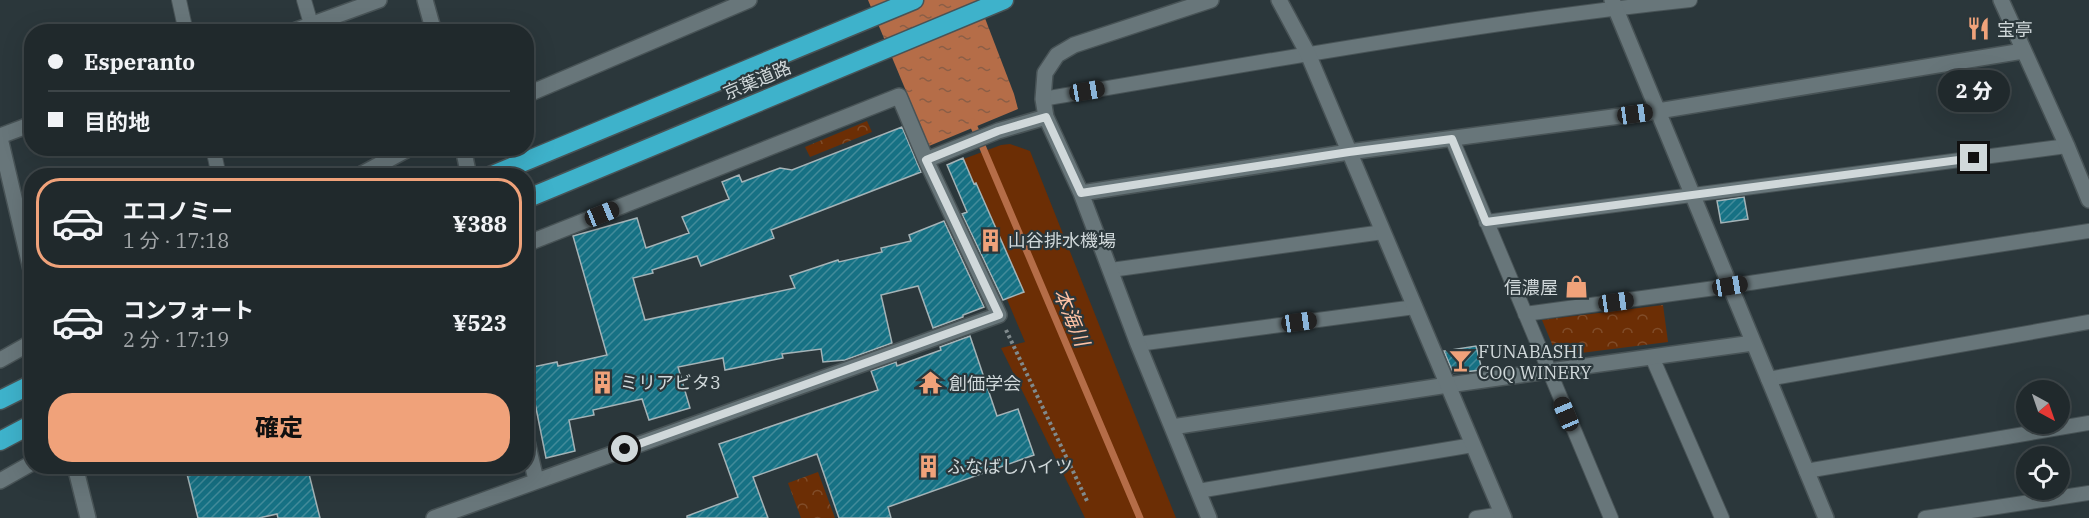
<!DOCTYPE html>
<html lang="ja">
<head>
<meta charset="utf-8">
<style>
	:root { --surface:#20292c; --page:#283134; --text:#f1f3f6; --muted:#a2a6a9; --line:#3d4548; --accent:#f0a27a }
	body { margin:0; font-family:"IBM Plex Serif","Noto Sans JP",serif; background:var(--page); color:var(--text); height:100vh; display:flex; flex-direction:column; font-size:22px; white-space:nowrap }
	* { box-sizing:border-box; margin:0 }
	p { font-size:20px; color:var(--muted) }
	.icon { flex:none; width:33px; height:33px; fill:none; stroke:currentColor; stroke-width:2; stroke-linecap:round; stroke-linejoin:round }
	.map { position:relative; flex:1; overflow:hidden }
	.side { position:absolute; left:24px; top:168px; width:510px; height:306px; display:flex; flex-direction:column; background:var(--surface); border-radius:24px; box-shadow:0 6px 24px #0002,0 0 0 2px var(--line) }
	.side>* { flex:none }
	.guide { position:absolute; left:24px; top:24px; width:510px; height:132px; border-radius:24px; box-shadow:0 6px 24px #0002,0 0 0 2px var(--line); display:grid; align-content:center; height:132px; padding:0 24px; background:var(--surface) }
	.needle { width:39px; rotate:140deg }
	.controls { position:absolute; left:2016px; top:380px; display:grid; gap:12px }
	.controls a { display:grid; place-items:center; width:54px; height:54px; border-radius:50%; background:var(--surface); box-shadow:0 6px 24px #0002,0 0 0 2px var(--line); font-size:30px }
	.end { position:absolute; width:27px; height:27px; margin:-14px; border:8px solid #d0d8da; background:#111; box-shadow:0 0 0 3px #111 }
	.from { border-radius:50% }
	.bubble { position:absolute; height:42px; border-radius:21px; background:var(--surface); box-shadow:0 6px 24px #0002,0 0 0 2px var(--line); font-size:20px; font-weight:800; line-height:42px; text-align:center }
	.car { position:absolute; width:18px; height:36px; margin:-18px -9px; border-radius:8px; box-shadow:0 0 4px 2px #0007; background:linear-gradient(#222 24%,#8ab4d8 0 40%,#222 0 76%,#8ab4d8 0 86%,#222 0) }
	.guide b { display:flex; align-items:center; gap:21px; height:57px; font-size:22px }
	.guide b+b { border-top:2px solid var(--line) }
	.guide i { width:15px; height:15px; background:var(--text) }
	ul { padding:10px 0 0; list-style:none }
	li { display:flex; align-items:center; gap:18px; height:90px; margin:0 12px 9px; padding:0 12px; border:3px solid transparent; border-radius:24px }
	li div { flex:1 }
	li b { display:block; font-size:22px }
	li em { font-style:normal; font-weight:800 }
	li.active { border-color:var(--accent) }
	li>.icon { width:54px; height:54px; stroke-width:1.5 }
	.cta { display:flex; gap:12px; margin-top:auto; padding:12px 24px }
	.cta a { flex:1; height:69px; border-radius:24px; background:var(--accent); color:#111; font-size:24px; font-weight:800; line-height:69px; text-align:center }
	.map>svg:first-child { display:block }
	.green { fill:#6c2e05 }
	.park { fill:url(#park-crowns) }
	.water { fill:url(#water-ripples) }
	.lines { fill:none; stroke-linecap:round; stroke-linejoin:round }
	.stream { stroke:#b56d48; stroke-width:7 }
	.building { fill:url(#building-hatch); stroke:#a4b3b7; stroke-width:1.5 }
	.lane-casing { stroke:#485356; stroke-width:16 }
	.street-casing { stroke:#485356; stroke-width:18 }
	.secondary-casing { stroke:#485356; stroke-width:18 }
	.highway-casing { stroke:#485356; stroke-width:21 }
	.path { stroke:#808a8d; stroke-width:4; stroke-dasharray:3 3; stroke-linecap:butt }
	.lane { stroke:#68767a; stroke-width:14 }
	.street { stroke:#68767a; stroke-width:15 }
	.secondary { stroke:#68767a; stroke-width:15 }
	.highway { stroke:#3eb2cb; stroke-width:18 }
	.route { stroke:#d0d8da; stroke-width:8 }
	.labels { text-anchor:middle; dominant-baseline:central; stroke-width:4.5; stroke-linejoin:round; paint-order:stroke }
	.poi-label { font-size:18px; fill:#d0d8da; stroke:#2b373b; text-anchor:start }
	.street-label { font-size:18px; fill:#d0d8da; stroke:#2b373b }
	.water-label { font-size:20px; font-style:italic; fill:#ffc2a4; stroke:#2b373b }
</style>
</head>
<body>
<div class="map">
<svg width="2089" height="518" viewBox="0 0 2089 518">
	<defs>
		<pattern id="park-crowns" width="20" height="18" patternUnits="userSpaceOnUse" patternTransform="scale(1.5)"><rect width="20" height="18" fill="#6c2e05"/><path d="M2 6a3 3 0 1 1 6 0M12 15a3 3 0 1 1 6 0" fill="none" stroke="#804c29"/></pattern>
		<pattern id="water-ripples" width="26" height="14" patternUnits="userSpaceOnUse" patternTransform="scale(1.5)"><rect width="26" height="14" fill="#b56d48"/><path d="M2 4q2-2 4 0t4 0M15 11q2-2 4 0t4 0" fill="none" stroke="#8b5e46"/></pattern>
		<pattern id="building-hatch" width="6" height="6" patternUnits="userSpaceOnUse" patternTransform="scale(1.5)"><rect width="6" height="6" fill="#167184"/><path d="M-1 1l2-2M0 6l6-6M5 7l2-2" fill="none" stroke="#428b9a"/></pattern>
	</defs>
	<rect width="100%" height="100%" fill="#2b373b"/>
	<path class="green" d="M1010,144L1030,151L1176,518H1085L1001,348L1025,342L950,164L1001,145Z"/>
	<path class="park" d="M867,121L872,132L810,157L805,147Z
		M1663,305L1668,342L1557,356L1542,320Z
		M818,472L835,518H801L788,483Z"/>
	<path class="water" d="M868,0H978L1014,94L1018,109L929,146Z"/>
	<g class="lines">
		<path class="stream" d="M972,122L1140,518"/>
	</g>
	<path class="building" d="M902,127L921,172L771,230L774,238L701,266L697,256L652,270L653,273L633,278L645,320L795,288L790,276L838,260L839,262L882,252L881,248L911,241L909,235L944,221L984,307L963,315V317L933,328L918,286L881,295L892,343L845,360L823,362L821,349L782,354L783,358L725,370L723,358L678,367L690,408L649,420L642,399L593,410L594,415L569,420L575,451L546,458L528,368L557,362L558,366L607,355L573,236L637,218L646,248L689,233L682,217L729,199L722,182L739,175L742,182L780,168L792,170Z
		M963,158L974,184L976,183L1024,292L1003,300L962,214L967,212L947,165Z
		M1744,197L1748,219L1721,223L1717,201Z
		M970,336L997,416L1018,409L1034,455L888,507L891,518H839L817,454L753,477L768,518H687V516L738,497L719,444L878,390L871,371L896,362L897,366L941,350L940,347Z
		M1476,346L1482,370L1453,373L1444,351Z
		M185,466H307L320,518H278L277,514L259,518H198Z"/>
	<g class="lines">
		<defs>
			<path id="lane" d="M179,0L186,32
				M304,0L311,24
				M1043,99C1258,63 1473,23 1690,0
				M1452,139L1611,518
				M213,148L219,176
				M1486,222L2067,146
				M1111,270L1383,232
				M1525,314L1730,286L2089,231
				M1138,344L1415,307
				M1652,357L1722,518
				M1768,379L2089,322
				M1806,471L2089,423
				M1198,491L1473,445
				M1476,518L1502,514
				M1925,518L2089,493"/>
			<path id="street" d="M425,0L434,32
				M1612,0L1826,518
				M2001,0L2067,146L2089,200
				M291,32L379,0
				M0,136L32,124
				M0,138L32,274
				M463,148L469,176
				M926,160L998,131L1046,117
				M1081,193L1349,152L1658,111L2023,51
				M1172,427L1448,385L1753,343
				M526,437L536,480
				M75,466L88,518
				M0,481L32,463
				M434,518L999,315L926,160L899,96L526,244
				M1209,518L1138,344L1081,193L1046,117L1043,99L1045,73L1057,55L1074,45L1211,0"/>
			<path id="secondary" d="M1279,0L1308,54L1504,518
				M526,95L749,0
				M358,176L410,148
				M0,360L32,342"/>
			<path id="highway" d="M490,176L914,0
				M526,199L1004,0
				M0,400L32,384
				M0,441L32,424"/>
		</defs>
		<use href="#lane" class="lane-casing"/>
		<use href="#street" class="street-casing"/>
		<use href="#secondary" class="secondary-casing"/>
		<use href="#highway" class="highway-casing"/>
		<path class="path" d="M1006,330L1088,503"/>
		<use href="#lane" class="lane"/>
		<use href="#street" class="street"/>
		<use href="#secondary" class="secondary"/>
		<use href="#highway" class="highway"/>
	</g>
	<g class="lines">
		<path class="route" d="M625,449L999,315L926,160L998,131L1046,117L1081,193L1349,152L1452,139L1486,222L1974,158"/>
	</g>
	<defs>
		<symbol id="restaurant-bare" viewBox="-9 -9 18 18"><path d="M-5-6h1v4h1v-4h1v4h1v-4h1v5L-1.5 .5V6h-2V.5L-5-1ZM5-6V6H3V1.5H1.5Q1.5-4 5-6Z" fill="#f0a27a" stroke="#2b373b" stroke-width="2.5" paint-order="stroke"/></symbol>
		<symbol id="building-bare" viewBox="-9 -9 18 18"><path d="M-4-6H4V6H1V3H-1V6H-4ZM-2.5-4.3h1.7v1.8h-1.7ZM.8-4.3h1.7v1.8H.8ZM-2.5-1h1.7V.8h-1.7ZM.8-1h1.7V.8H.8Z" fill="#f0a27a" stroke="#2b373b" stroke-width="2.5" paint-order="stroke"/></symbol>
		<symbol id="shop-bare" viewBox="-9 -9 18 18"><path d="M-5-2.5h2.3a2.7 3.5 0 0 1 5.4 0H5L5.5 6h-11ZM-1.5-2.5h3a1.5 2.3 0 0 0-3 0Z" fill="#f0a27a" stroke="#2b373b" stroke-width="2.5" paint-order="stroke"/></symbol>
		<symbol id="bar-bare" viewBox="-9 -9 18 18"><path d="M-6-5H6L.8 .8V4.5H3.5V6h-7V4.5H-.8V.8Z" fill="#f0a27a" stroke="#2b373b" stroke-width="2.5" paint-order="stroke"/></symbol>
		<symbol id="temple-bare" viewBox="-9 -9 18 18"><path d="M0-6L5-2H3V0L6.5 2.5H4V6H1.5V3h-3V6H-4V2.5H-6.5L-3 0V-2H-5Z" fill="#f0a27a" stroke="#2b373b" stroke-width="2.5" paint-order="stroke"/></symbol>
	</defs>
	<g fill-rule="evenodd">
		<use href="#restaurant-bare" x="1962" y="12" width="33" height="33"/>
		<use href="#building-bare" x="974" y="224" width="33" height="33"/>
		<use href="#shop-bare" x="1560" y="270" width="33" height="33"/>
		<use href="#bar-bare" x="1444" y="344" width="33" height="33"/>
		<use href="#building-bare" x="586" y="366" width="33" height="33"/>
		<use href="#temple-bare" x="914" y="366" width="33" height="33"/>
		<use href="#building-bare" x="912" y="450" width="33" height="33"/>
	</g>
	<g class="labels">
		<g class="poi-label">
			<text x="1997" y="29">宝亭</text>
			<text x="1008" y="240">山谷排水機場</text>
			<text x="1558" y="287" text-anchor="end">信濃屋</text>
			<text x="1478" y="351">FUNABASHI<tspan x="1478" dy="21">COQ WINERY</tspan></text>
			<text x="620" y="382">ミリアビタ3</text>
			<text x="949" y="383">創価学会</text>
			<text x="947" y="466">ふなばしハイツ</text>
		</g>
		<g class="street-label">
			<text transform="translate(757 80) rotate(-23)">京葉道路</text>
		</g>
		<g class="water-label">
			<text transform="translate(1072 317) rotate(67)">本海川</text>
		</g>
	</g>
</svg>
<div class="controls">
<a><svg class="needle" viewBox="-14 -14 28 28"><path d="M0-13l5 13h-10z" fill="#e53935"/><path d="M0 13l5-13h-10z" fill="#a2a6a9"/></svg></a>
<a><svg class="icon" aria-label="locate" viewBox="0 0 24 24"><circle cx="12" cy="12" r="6"/><path d="M12 2v4M12 18v4M2 12h4M18 12h4"/></svg></a>
</div>
<i class="end from" style="left:625px;top:449px"></i>
<i class="end" style="left:1974px;top:158px"></i>
<div class="bubble" style="left:1938px;top:70px;width:72px">2 分</div>
<i class="car" style="left:1087px;top:91px;rotate:80deg"></i>
<i class="car" style="left:1635px;top:114px;rotate:82deg"></i>
<i class="car" style="left:602px;top:214px;rotate:68deg"></i>
<i class="car" style="left:1730px;top:286px;rotate:81deg"></i>
<i class="car" style="left:1616px;top:302px;rotate:82deg"></i>
<i class="car" style="left:1299px;top:322px;rotate:82deg"></i>
<i class="car" style="left:1566px;top:414px;rotate:337deg"></i>
<div class="guide">
<b><i class="from"></i>Esperanto</b>
<b><i></i>目的地</b>
</div>
<section class="side">
<ul>
<li class="active"><svg class="icon" aria-label="car" viewBox="0 0 24 24"><path d="M5 17H2v-5l4-1 3-4h7l3 4 3 1v5h-3M9 17h6M6 11h13"/><circle cx="7" cy="17" r="2"/><circle cx="17" cy="17" r="2"/></svg><div><b>エコノミー</b><p>1 分 · 17:18</p></div><em>¥388</em></li>
<li><svg class="icon" aria-label="car" viewBox="0 0 24 24"><path d="M5 17H2v-5l4-1 3-4h7l3 4 3 1v5h-3M9 17h6M6 11h13"/><circle cx="7" cy="17" r="2"/><circle cx="17" cy="17" r="2"/></svg><div><b>コンフォート</b><p>2 分 · 17:19</p></div><em>¥523</em></li>
</ul>
<div class="cta"><a>確定</a></div>
</section>
</div>
</body>
</html>
